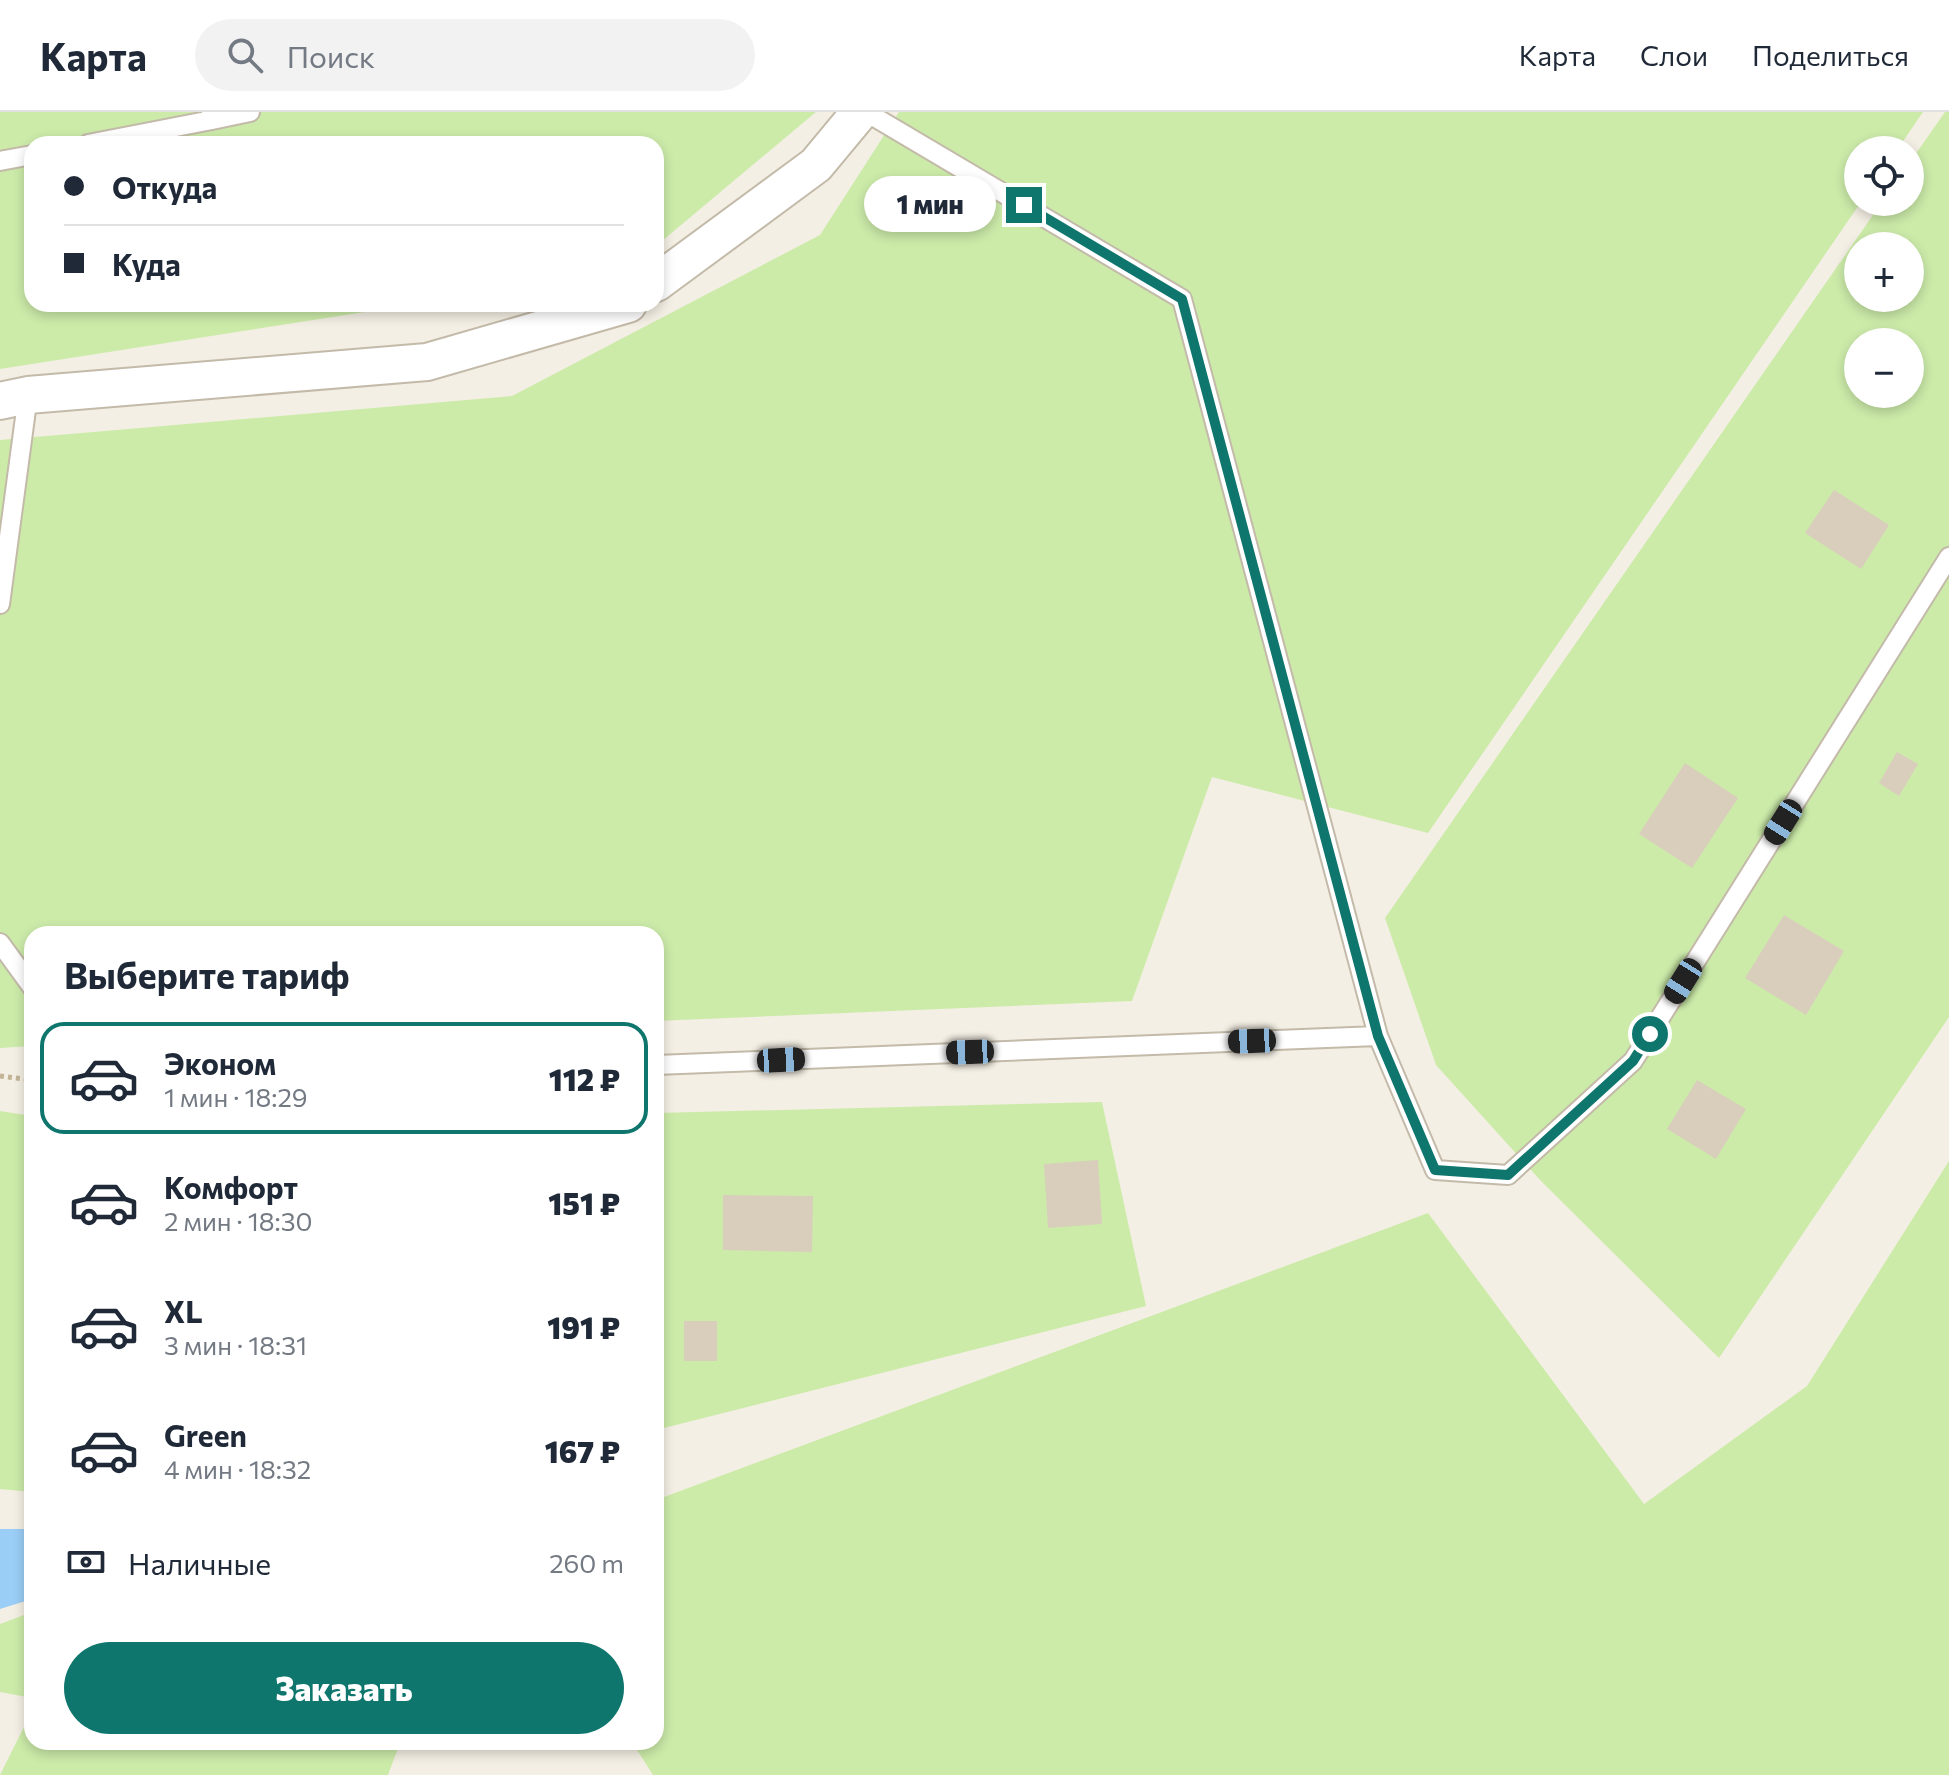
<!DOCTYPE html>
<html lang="ru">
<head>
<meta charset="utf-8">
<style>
	:root { --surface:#fff; --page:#f2f2f3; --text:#1f2937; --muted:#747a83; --line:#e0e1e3; --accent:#0f766e }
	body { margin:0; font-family:Commissioner,sans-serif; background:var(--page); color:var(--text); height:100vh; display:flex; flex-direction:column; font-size:30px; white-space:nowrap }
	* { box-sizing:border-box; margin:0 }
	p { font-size:26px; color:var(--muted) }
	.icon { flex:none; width:44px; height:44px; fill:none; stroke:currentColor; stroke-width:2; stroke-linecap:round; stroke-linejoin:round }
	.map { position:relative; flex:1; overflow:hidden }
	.sheet { position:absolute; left:24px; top:814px; width:640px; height:824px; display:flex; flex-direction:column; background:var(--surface); border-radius:24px; box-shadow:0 4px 12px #0003 }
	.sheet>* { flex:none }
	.banner { position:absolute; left:24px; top:24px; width:640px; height:176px; border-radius:24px; box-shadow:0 4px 12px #0003; display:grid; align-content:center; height:176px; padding:0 40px; background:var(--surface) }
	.controls { position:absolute; left:1844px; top:24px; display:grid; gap:16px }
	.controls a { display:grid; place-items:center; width:80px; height:80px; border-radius:50%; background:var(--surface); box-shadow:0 4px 12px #0003; font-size:40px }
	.end { position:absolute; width:36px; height:36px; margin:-18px; border:10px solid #0f766e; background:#fff; box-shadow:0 0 0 4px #fff }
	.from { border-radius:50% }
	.bubble { position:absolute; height:56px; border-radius:28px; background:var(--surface); box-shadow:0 4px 12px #0003; font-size:26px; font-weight:800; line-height:56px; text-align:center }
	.car { position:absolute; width:24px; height:48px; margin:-24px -12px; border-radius:10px; box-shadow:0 0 6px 2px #0007; background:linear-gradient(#222 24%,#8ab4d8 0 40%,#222 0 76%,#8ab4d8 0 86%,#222 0) }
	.banner b { display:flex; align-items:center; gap:28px; height:76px; font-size:30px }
	.banner b+b { border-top:2px solid var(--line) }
	.banner i { width:20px; height:20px; background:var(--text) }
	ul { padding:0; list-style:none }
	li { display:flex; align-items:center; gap:24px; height:112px; margin:0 16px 12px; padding:0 24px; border:4px solid transparent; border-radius:24px }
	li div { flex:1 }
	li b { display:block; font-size:30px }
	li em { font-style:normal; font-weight:800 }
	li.current { border-color:var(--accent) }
	li>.icon { width:72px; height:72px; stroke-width:1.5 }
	h2 { padding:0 40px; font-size:36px; line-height:96px }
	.pay { display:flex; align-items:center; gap:20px; height:88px; padding:0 40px; font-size:30px }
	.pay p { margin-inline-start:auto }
	.button { display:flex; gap:16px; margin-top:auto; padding:16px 40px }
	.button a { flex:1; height:92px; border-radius:48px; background:var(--accent); color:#fff; font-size:32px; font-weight:800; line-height:92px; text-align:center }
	header { display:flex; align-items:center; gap:48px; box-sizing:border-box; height:112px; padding:0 40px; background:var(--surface); border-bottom:2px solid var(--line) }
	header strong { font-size:38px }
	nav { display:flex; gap:44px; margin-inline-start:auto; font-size:28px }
	.search { width:560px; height:72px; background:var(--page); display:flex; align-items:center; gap:20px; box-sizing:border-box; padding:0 28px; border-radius:44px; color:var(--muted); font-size:30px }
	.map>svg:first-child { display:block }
	.green { fill:#cceba9; fill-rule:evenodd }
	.water { fill:#9bcef6 }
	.building { fill:#d9cebc }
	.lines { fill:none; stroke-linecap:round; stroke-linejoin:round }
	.service-casing { stroke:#c3baa9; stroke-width:22 }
	.minor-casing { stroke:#c3baa9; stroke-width:40 }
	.path { stroke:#c3b496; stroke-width:5; stroke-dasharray:4 4; stroke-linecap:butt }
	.service { stroke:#fff; stroke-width:18 }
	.minor { stroke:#fff; stroke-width:36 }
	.route { stroke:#0f766e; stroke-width:10 }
</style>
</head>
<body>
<header>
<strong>Карта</strong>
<div class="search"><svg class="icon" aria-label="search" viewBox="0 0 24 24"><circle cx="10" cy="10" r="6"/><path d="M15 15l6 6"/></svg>Поиск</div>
<nav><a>Карта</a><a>Слои</a><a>Поделиться</a></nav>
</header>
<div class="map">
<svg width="1949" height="1663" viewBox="0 0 1949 1663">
	<rect width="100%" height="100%" fill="#f4efe4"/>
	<path class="green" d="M0,0H816L656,134V32H32V192H416L0,257Z
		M899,0H1923L1897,38H1858V90H1861L1428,721L1212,665L1132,889L656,909V822H32V934L0,936V328L512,284L820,123Z
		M1945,0H1949V905L1719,1246L1540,1068L1436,953L1385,806L1882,90H1910V50ZM1858,134H1910V186H1858ZM1858,230H1910V282H1858Z
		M1102,990L1146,1194L656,1318V1001Z
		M0,999L32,1004V1380L0,1377Z
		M1949,1049V1663H653L632,1630H656V1388L1428,1101L1644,1392L1807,1274Z
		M32,1500V1586L0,1580V1512Z
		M32,1599V1630H403L400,1631L388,1663H0Z"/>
	<path class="water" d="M0,1417H32V1487L0,1497Z"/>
	<path class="building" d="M1834,378L1889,413L1861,457L1805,421Z
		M1897,640L1918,652L1899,684L1879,671Z
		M1685,651L1738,686L1692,756L1639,722Z
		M1784,803L1844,839L1806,903L1745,866Z
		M1697,968L1746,997L1716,1047L1667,1017Z
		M1098,1048L1102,1112L1048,1116L1044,1052Z
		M723,1083L813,1084L812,1140L723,1138Z
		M684,1209H717V1249H684Z"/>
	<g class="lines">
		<defs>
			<path id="service" d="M866,0L1182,187L1378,924L1435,1058L1508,1063L1633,949L1949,445
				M212,8L250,0
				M88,32L212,8L211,0
				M0,49L32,43
				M0,492L28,283
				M0,831L32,875
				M656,953L1378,924"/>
			<path id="minor" d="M656,171L816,53L860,0
				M0,289L28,283L427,250L628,192"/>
		</defs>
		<use href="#service" class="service-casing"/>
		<use href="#minor" class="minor-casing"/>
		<path class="path" d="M0,964L32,968"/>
		<use href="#service" class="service"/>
		<use href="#minor" class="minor"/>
	</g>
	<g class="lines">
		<path class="route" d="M1024,93L1182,187L1378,924L1435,1058L1508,1063L1633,949L1650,922"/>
	</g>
</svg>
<div class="controls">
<a><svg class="icon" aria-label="locate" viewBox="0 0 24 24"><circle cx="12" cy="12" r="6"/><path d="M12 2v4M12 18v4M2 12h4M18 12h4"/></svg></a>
<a>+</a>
<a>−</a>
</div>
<i class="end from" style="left:1650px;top:922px"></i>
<i class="end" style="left:1024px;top:93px"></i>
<div class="bubble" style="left:864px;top:64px;width:132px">1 мин</div>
<i class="car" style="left:1783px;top:710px;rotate:212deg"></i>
<i class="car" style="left:1683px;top:869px;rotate:212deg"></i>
<i class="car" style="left:1252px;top:929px;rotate:268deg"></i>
<i class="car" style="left:970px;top:940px;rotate:268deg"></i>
<i class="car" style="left:781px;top:948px;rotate:87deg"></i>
<div class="banner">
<b><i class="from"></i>Откуда</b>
<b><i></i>Куда</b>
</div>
<section class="sheet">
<h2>Выберите тариф</h2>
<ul>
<li class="current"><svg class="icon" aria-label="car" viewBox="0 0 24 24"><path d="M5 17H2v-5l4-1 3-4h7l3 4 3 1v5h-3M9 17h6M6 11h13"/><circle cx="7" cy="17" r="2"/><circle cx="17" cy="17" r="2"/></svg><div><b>Эконом</b><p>1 мин · 18:29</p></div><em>112 ₽</em></li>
<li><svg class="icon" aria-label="car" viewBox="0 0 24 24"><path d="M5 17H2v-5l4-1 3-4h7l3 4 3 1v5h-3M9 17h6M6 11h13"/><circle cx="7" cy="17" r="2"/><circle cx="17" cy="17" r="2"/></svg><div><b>Комфорт</b><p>2 мин · 18:30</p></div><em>151 ₽</em></li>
<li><svg class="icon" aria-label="car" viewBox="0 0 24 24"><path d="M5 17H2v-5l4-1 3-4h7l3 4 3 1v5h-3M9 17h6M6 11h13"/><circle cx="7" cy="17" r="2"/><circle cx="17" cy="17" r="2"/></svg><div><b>XL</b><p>3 мин · 18:31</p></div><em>191 ₽</em></li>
<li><svg class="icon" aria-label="car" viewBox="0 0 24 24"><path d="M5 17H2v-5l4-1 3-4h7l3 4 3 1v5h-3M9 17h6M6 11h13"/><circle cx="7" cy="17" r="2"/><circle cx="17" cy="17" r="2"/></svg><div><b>Green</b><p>4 мин · 18:32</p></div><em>167 ₽</em></li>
</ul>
<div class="pay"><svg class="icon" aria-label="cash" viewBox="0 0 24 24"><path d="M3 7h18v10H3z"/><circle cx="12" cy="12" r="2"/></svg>Наличные<p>260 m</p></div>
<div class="button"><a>Заказать</a></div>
</section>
</div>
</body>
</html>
